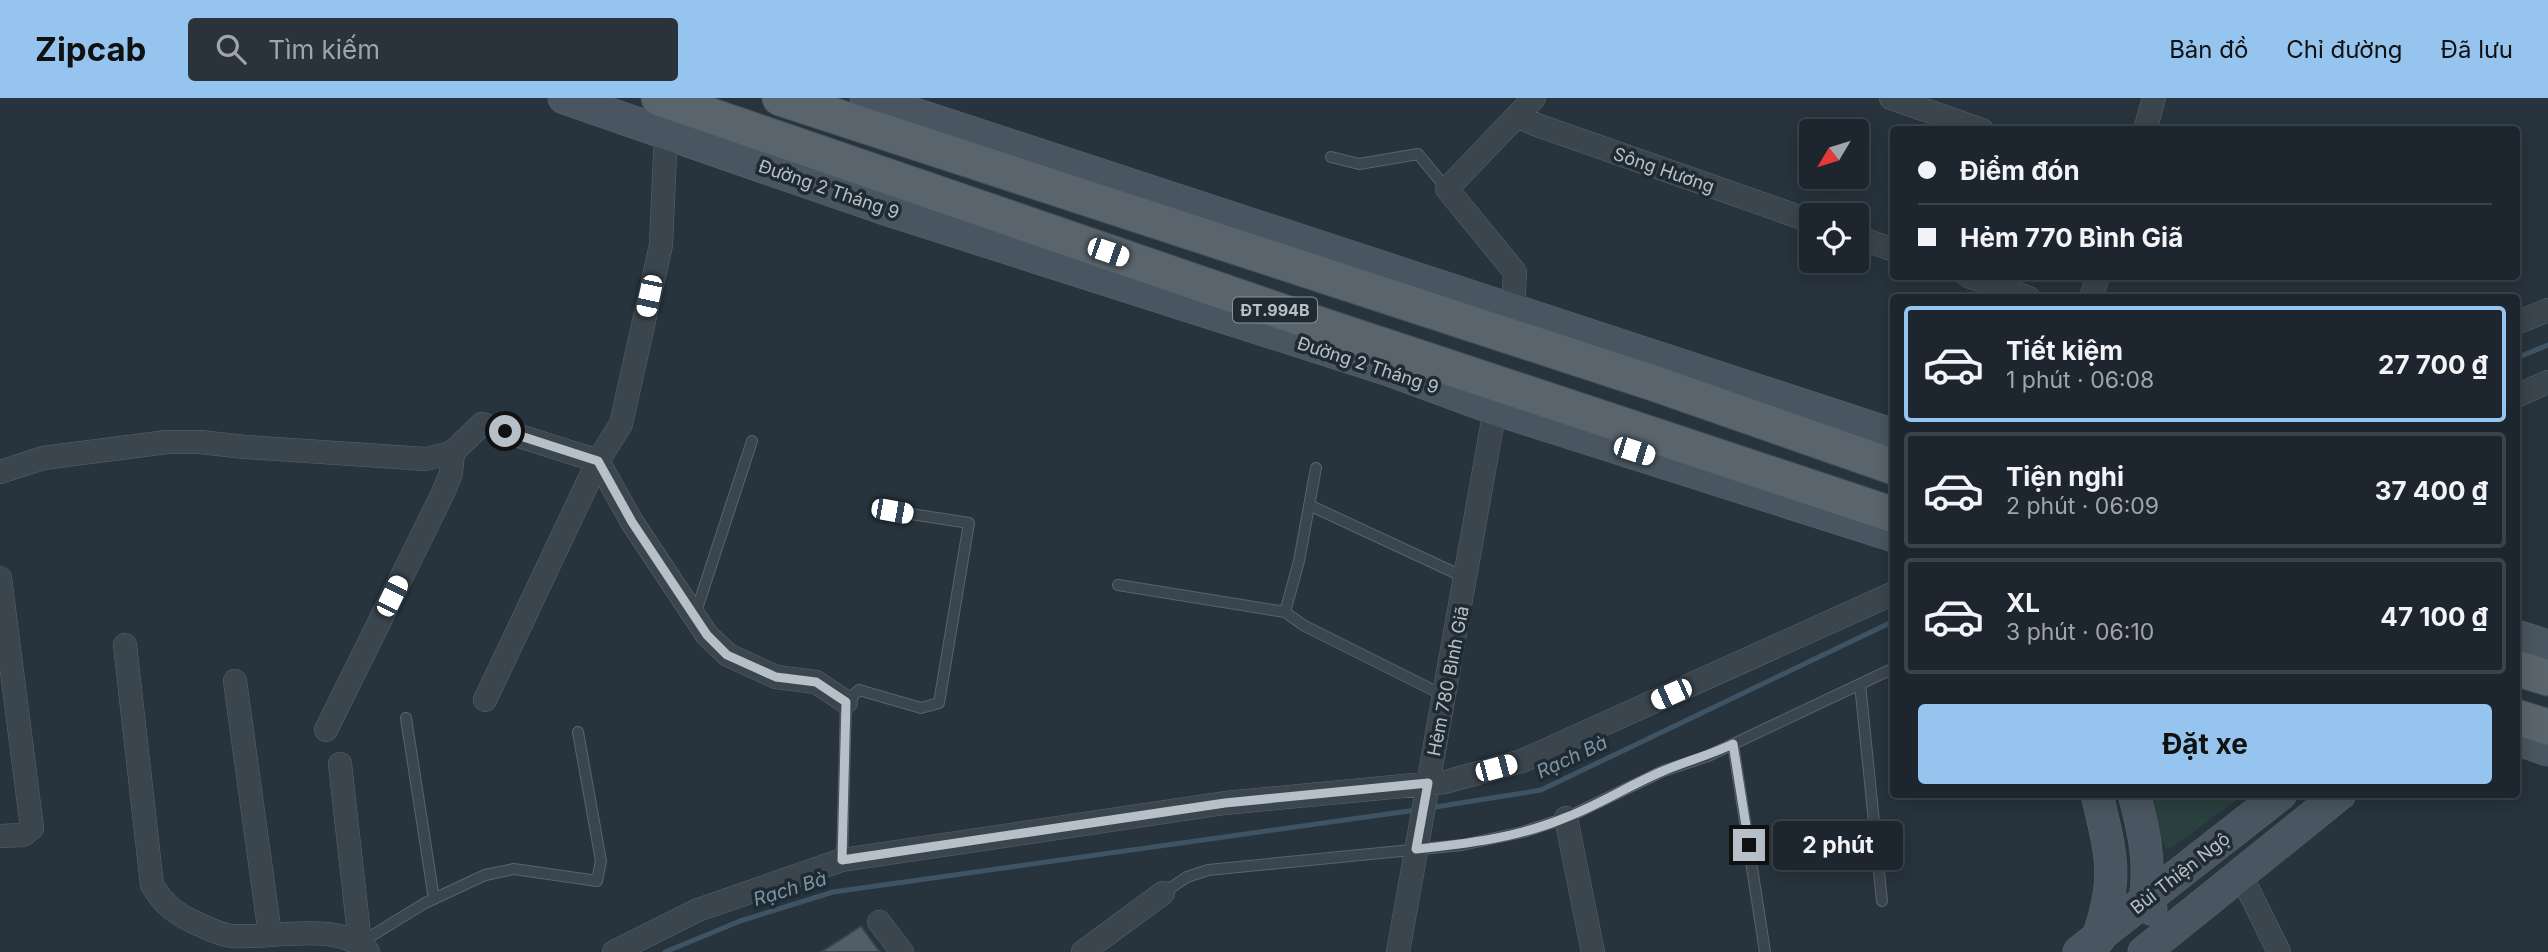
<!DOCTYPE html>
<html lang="vi">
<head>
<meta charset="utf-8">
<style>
	:root { --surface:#1d262e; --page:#2a323a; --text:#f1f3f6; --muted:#a0a5aa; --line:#3b434a; --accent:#95c4ef }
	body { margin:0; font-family:Inter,sans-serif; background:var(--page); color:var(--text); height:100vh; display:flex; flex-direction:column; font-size:26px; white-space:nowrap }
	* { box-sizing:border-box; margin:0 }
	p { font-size:23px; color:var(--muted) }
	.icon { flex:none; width:38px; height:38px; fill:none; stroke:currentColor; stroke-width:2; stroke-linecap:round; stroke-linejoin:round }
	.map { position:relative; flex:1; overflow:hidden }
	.side { position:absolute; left:1890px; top:196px; width:630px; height:504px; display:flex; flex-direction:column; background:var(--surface); border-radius:7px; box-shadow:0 4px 18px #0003,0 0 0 2px var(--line) }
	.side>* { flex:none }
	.banner { position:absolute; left:1890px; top:28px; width:630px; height:154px; border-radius:7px; box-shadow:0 4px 18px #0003,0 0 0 2px var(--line); display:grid; align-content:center; height:154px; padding:0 28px; background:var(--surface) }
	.needle { width:46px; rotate:232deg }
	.controls { position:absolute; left:1799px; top:21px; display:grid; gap:14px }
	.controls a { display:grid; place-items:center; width:70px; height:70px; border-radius:7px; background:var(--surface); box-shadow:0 4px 18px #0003,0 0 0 2px var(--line); font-size:35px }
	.end { position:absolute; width:32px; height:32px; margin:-16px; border:9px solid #b7c0c8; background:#111; box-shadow:0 0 0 4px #111 }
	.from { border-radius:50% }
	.bubble { position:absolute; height:49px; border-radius:7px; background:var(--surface); box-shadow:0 4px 18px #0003,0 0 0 2px var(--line); font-size:23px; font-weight:700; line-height:49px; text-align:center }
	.car { position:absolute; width:21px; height:42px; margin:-21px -10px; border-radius:9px; box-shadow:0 0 5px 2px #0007; background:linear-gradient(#fff 24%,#345 0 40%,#fff 0 76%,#345 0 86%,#fff 0) }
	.banner b { display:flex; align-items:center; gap:24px; height:66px; font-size:26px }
	.banner b+b { border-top:2px solid var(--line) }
	.banner i { width:18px; height:18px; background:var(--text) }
	ul { padding:12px 0 0; list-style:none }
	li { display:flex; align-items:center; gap:21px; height:116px; margin:0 14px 10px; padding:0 14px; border:4px solid var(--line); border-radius:7px }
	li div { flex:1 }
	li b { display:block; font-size:26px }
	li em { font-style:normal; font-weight:700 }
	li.active { border-color:var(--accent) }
	li>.icon { width:63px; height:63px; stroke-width:1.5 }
	.cta { display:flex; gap:14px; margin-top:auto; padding:14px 28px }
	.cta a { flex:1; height:80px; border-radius:7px; background:var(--accent); color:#111; font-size:28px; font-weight:700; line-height:80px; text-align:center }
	header { display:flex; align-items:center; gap:42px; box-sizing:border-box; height:98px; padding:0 35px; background:var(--accent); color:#111 }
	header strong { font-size:33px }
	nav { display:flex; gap:38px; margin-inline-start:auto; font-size:24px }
	.search { width:490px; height:63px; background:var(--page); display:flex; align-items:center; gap:18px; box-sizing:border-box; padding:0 24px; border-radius:7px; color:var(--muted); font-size:26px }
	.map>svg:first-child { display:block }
	.green { fill:#2a403e }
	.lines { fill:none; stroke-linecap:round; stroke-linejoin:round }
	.stream { stroke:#3e5364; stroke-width:5 }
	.building { fill:#505e67; stroke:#384248; stroke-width:2 }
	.service-casing { stroke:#59636b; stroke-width:12 }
	.minor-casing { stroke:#59636b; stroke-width:24 }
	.secondary-casing { stroke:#59636b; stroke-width:33 }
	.primary-casing { stroke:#444e56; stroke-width:37 }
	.service { stroke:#3b454d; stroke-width:10 }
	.minor { stroke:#3b454d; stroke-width:23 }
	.secondary { stroke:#495560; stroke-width:32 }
	.primary { stroke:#59646d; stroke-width:35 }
	.route { stroke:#b7c0c8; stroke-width:9 }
	.labels { text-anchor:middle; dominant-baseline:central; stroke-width:7; stroke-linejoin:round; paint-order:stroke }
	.shield { fill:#202a32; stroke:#8a939b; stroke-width:2 }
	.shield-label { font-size:16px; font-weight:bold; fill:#b7c0c8 }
	.street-label { font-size:18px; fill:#b7c0c8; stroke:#202a32 }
	.water-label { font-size:19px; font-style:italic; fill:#7a94a8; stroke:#202a32 }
</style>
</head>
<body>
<header>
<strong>Zipcab</strong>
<div class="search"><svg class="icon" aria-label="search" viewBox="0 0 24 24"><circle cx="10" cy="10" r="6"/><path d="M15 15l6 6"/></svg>Tìm kiếm</div>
<nav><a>Bản đồ</a><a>Chỉ đường</a><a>Đã lưu</a></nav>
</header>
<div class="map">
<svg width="2548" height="854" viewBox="0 0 2548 854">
	<rect width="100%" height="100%" fill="#27333d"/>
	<path class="green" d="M2152,697V696L2244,697L2171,750H2166L2161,741Z"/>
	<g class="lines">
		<path class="stream" d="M2516,260L2548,247
			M1429,710L1541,692L1894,523
			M665,854L740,823L833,794L1416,712"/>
	</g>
	<path class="building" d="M861,828L880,854H821Z"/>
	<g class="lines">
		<defs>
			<path id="service" d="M1331,59L1359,66L1418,56L1447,91
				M1309,407L1464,479
				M1118,487L1285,514L1303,527L1445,598
				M1285,514L1299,463L1316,370
				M695,517L752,343
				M1860,586L1882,803
				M406,620L434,801
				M1733,646L1765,854
				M842,762L846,604L859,592L921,610L939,605L969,425L892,413
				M1163,795L1187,779L1208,772L1462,747L1523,734L1566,720L1663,673L1708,658L1894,570
				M360,845L425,805L485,777L514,771L597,783L601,763L578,634"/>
			<path id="minor" d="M1891,0L1982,32
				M1517,18L1537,27L1811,123
				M2145,32L2154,0
				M1857,139L1894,152
				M1968,178L2029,200
				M2091,200L2098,178
				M1513,212L1515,174L1447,91L1534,0
				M2516,225L2548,212
				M2516,298L2548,284
				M0,374L43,360L167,344H200L245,349L426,361L453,354L482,326L598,363L632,424L707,537L728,557L776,579L816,584L846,604
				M0,480L32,730L23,737L0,738
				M125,547L152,787C164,807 176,816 196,825C207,830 221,837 232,838C272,841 340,822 368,854
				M235,583L270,837
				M485,602L598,363L621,326L661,147L666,34
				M326,632L443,395L451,375L453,354
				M340,666L360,845
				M1566,720L1593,854
				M2241,777L2279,854
				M879,824L902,854
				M614,854L698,812L842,762L1225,705L1445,684L1522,663L1894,495
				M1083,854L1163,795
				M1398,854L1495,311"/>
			<path id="secondary" d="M564,0L882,110L1389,272L1495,311L1894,438
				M866,0L1894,337
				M2516,538L2548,548
				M2516,641L2548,652
				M2097,696C2111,757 2119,778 2098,839L2099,841
				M2134,696C2144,732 2151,765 2145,802L2151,811
				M2079,854L2281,696
				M2144,854L2340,696"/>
			<path id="primary" d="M659,0L1318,226L1894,417
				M780,0L1653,285L1894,369
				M2516,570L2548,580
				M2516,619L2548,629"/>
		</defs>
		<use href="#service" class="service-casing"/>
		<use href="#minor" class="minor-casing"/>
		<use href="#secondary" class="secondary-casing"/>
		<use href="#primary" class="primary-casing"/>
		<use href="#service" class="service"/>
		<use href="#minor" class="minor"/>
		<use href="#secondary" class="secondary"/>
		<use href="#primary" class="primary"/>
	</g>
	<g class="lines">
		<path class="route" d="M505,333L598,363L632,424L707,537L727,557L776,579L816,584L846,604L842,762L1225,705L1428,685L1416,751C1467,746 1520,739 1567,719C1600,706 1630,687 1663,673C1687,663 1710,657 1733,646L1749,747"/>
	</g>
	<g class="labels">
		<rect class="shield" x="1233" y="199.5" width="84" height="25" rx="5"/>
		<g class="shield-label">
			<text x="1275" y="212">ĐT.994B</text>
		</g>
		<g class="street-label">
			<text transform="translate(1664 72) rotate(19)">Sông Hương</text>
			<text transform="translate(829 91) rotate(19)">Đường 2 Tháng 9</text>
			<text transform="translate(1368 267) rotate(18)">Đường 2 Tháng 9</text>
			<text transform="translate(1448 583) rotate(-79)">Hẻm 780 Bình Giã</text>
			<text transform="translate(2180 775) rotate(-38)">Bùi Thiện Ngộ</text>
		</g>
		<g class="water-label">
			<text transform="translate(1572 659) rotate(-25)">Rạch Bà</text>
			<text transform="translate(790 791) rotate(-17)">Rạch Bà</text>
		</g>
	</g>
</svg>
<div class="controls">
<a><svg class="needle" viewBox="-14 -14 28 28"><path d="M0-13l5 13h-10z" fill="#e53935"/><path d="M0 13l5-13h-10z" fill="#a0a5aa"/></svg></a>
<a><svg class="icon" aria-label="locate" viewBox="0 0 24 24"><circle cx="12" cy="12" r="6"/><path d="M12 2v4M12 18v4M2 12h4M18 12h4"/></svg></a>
</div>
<i class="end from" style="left:505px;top:333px"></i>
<i class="end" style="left:1749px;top:747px"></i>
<div class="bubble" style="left:1773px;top:723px;width:130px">2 phút</div>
<i class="car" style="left:1108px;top:154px;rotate:109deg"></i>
<i class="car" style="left:649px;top:198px;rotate:192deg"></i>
<i class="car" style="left:1634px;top:353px;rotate:108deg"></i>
<i class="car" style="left:892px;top:413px;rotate:100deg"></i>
<i class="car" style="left:392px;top:498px;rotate:26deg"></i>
<i class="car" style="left:1671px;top:596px;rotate:246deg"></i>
<i class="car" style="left:1496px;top:670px;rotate:75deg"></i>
<div class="banner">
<b><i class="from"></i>Điểm đón</b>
<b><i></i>Hẻm 770 Bình Giã</b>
</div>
<section class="side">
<ul>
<li class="active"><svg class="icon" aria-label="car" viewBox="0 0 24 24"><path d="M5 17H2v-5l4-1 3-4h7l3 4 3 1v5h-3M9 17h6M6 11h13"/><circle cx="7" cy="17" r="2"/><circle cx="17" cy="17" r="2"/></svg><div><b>Tiết kiệm</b><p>1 phút · 06:08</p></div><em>27 700 ₫</em></li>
<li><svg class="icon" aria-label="car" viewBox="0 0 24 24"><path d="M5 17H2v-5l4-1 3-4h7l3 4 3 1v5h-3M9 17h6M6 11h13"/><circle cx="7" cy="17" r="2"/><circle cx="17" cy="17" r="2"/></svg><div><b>Tiện nghi</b><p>2 phút · 06:09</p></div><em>37 400 ₫</em></li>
<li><svg class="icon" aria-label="car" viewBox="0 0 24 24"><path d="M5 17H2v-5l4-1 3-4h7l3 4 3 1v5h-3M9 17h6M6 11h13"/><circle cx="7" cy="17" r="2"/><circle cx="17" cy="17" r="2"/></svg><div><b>XL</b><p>3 phút · 06:10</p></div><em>47 100 ₫</em></li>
</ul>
<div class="cta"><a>Đặt xe</a></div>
</section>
</div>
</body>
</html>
